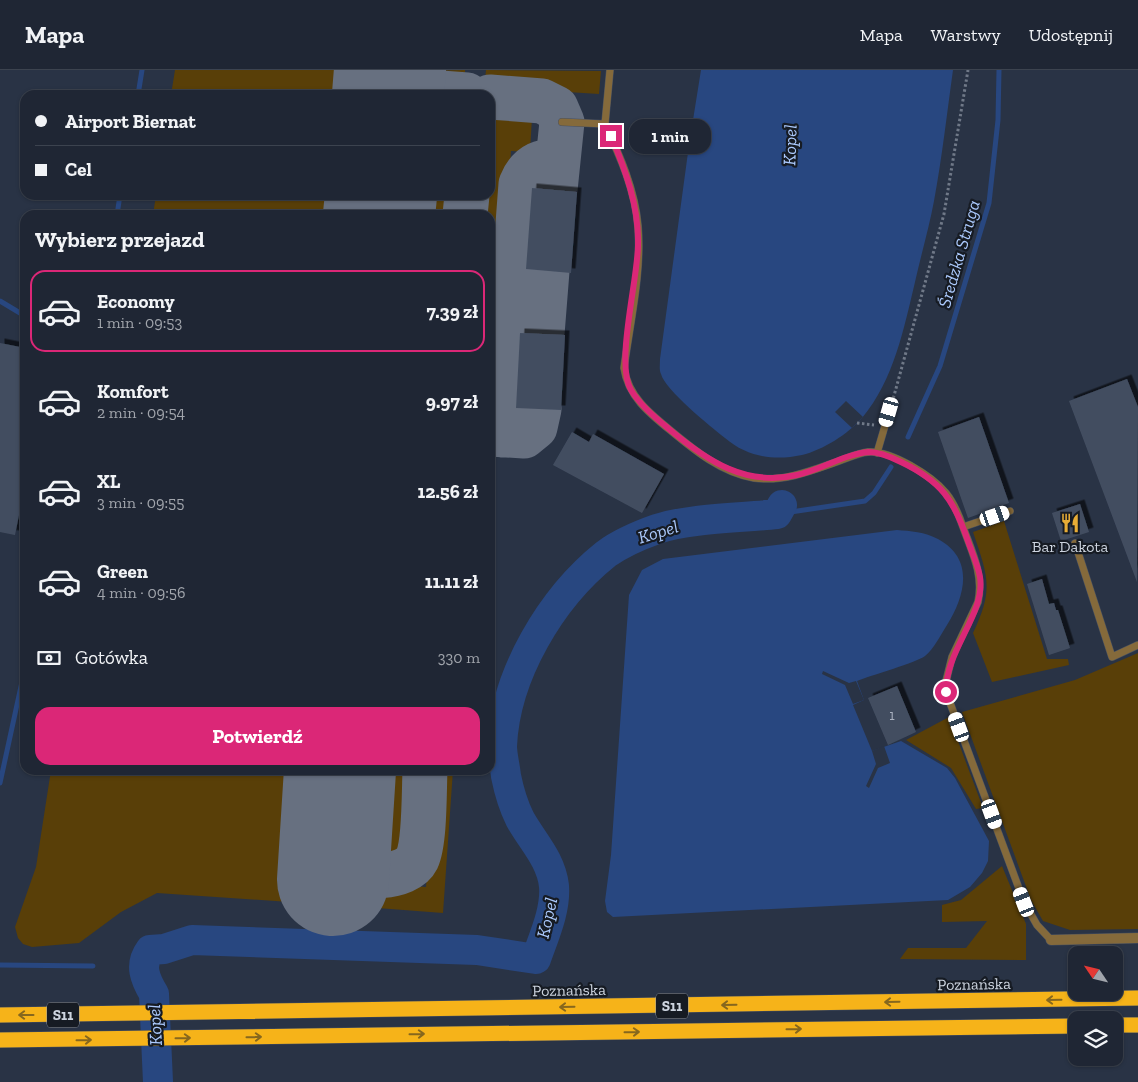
<!DOCTYPE html>
<html lang="pl">
<head>
<meta charset="utf-8">
<style>
	:root { --surface:#1f2634; --page:#2c3240; --text:#f1f3f6; --muted:#a1a5ac; --line:#3c434f; --accent:#db2777 }
	body { margin:0; font-family:"Zilla Slab",serif; background:var(--page); color:var(--text); height:100vh; display:flex; flex-direction:column; font-size:19px; white-space:nowrap }
	* { box-sizing:border-box; margin:0 }
	p { font-size:16px; color:var(--muted) }
	.icon { flex:none; width:28px; height:28px; fill:none; stroke:currentColor; stroke-width:2; stroke-linecap:round; stroke-linejoin:round }
	.map { position:relative; flex:1; overflow:hidden }
	.drawer { position:absolute; left:20px; top:140px; width:475px; height:565px; display:flex; flex-direction:column; background:var(--surface); border-radius:15px; box-shadow:0 1px 4px #0004,0 0 0 1px var(--line) }
	.drawer>* { flex:none }
	.hud { position:absolute; left:20px; top:20px; width:475px; height:110px; border-radius:15px; box-shadow:0 1px 4px #0004,0 0 0 1px var(--line); display:grid; align-content:center; height:110px; padding:0 15px; background:var(--surface) }
	.needle { width:32px; rotate:305deg }
	.tools { position:absolute; left:1068px; top:876px; display:grid; gap:10px }
	.tools a { display:grid; place-items:center; width:55px; height:55px; border-radius:10px; background:var(--surface); box-shadow:0 1px 4px #0004,0 0 0 1px var(--line); font-size:25px }
	.end { position:absolute; width:22px; height:22px; margin:-11px; border:6px solid #db2777; background:#fff; box-shadow:0 0 0 2px #fff }
	.from { border-radius:50% }
	.bubble { position:absolute; height:35px; border-radius:15px; background:var(--surface); box-shadow:0 1px 4px #0004,0 0 0 1px var(--line); font-size:16px; font-weight:800; line-height:35px; text-align:center }
	.car { position:absolute; width:15px; height:30px; margin:-15px -8px; border-radius:6px; box-shadow:0 0 4px 1px #0007; background:linear-gradient(#fff 24%,#345 0 40%,#fff 0 76%,#345 0 86%,#fff 0) }
	.hud b { display:flex; align-items:center; gap:18px; height:48px; font-size:19px }
	.hud b+b { border-top:1px solid var(--line) }
	.hud i { width:12px; height:12px; background:var(--text) }
	ul { padding:0; list-style:none }
	li { display:flex; align-items:center; gap:15px; height:82px; margin:0 10px 8px; padding:0 5px; border:2px solid transparent; border-radius:15px }
	li div { flex:1 }
	li b { display:block; font-size:19px }
	li em { font-style:normal; font-weight:800 }
	li.current { border-color:var(--accent) }
	li>.icon { width:45px; height:45px; stroke-width:1.5 }
	h2 { padding:0 15px; font-size:22px; line-height:60px }
	.pay { display:flex; align-items:center; gap:12px; height:55px; padding:0 15px; font-size:19px }
	.pay p { margin-inline-start:auto }
	.cta { display:flex; gap:10px; margin-top:auto; padding:10px 15px }
	.cta a { flex:1; height:58px; border-radius:15px; background:var(--accent); color:#fff; font-size:20px; font-weight:800; line-height:58px; text-align:center }
	header { display:flex; align-items:center; gap:30px; box-sizing:border-box; height:70px; padding:0 25px; background:var(--surface); border-bottom:1px solid var(--line) }
	header strong { font-size:24px }
	nav { display:flex; gap:28px; margin-inline-start:auto; font-size:18px }
	.map>svg:first-child { display:block }
	.green { fill:#593f08 }
	.water { fill:#284780 }
	.pier { fill:#293345 }
	.lines { fill:none; stroke-linecap:round; stroke-linejoin:round }
	.stream { stroke:#284780; stroke-width:5 }
	.river { stroke:#284780; stroke-width:30 }
	.taxiway { stroke:#677080; stroke-width:45 }
	.runway { stroke:#677080; stroke-width:112 }
	.building { fill:#434e61; filter:url(#shadow) }
	.lane-casing { stroke:#475061; stroke-width:8 }
	.street-casing { stroke:#475061; stroke-width:11 }
	.highway-casing { stroke:#475061; stroke-width:16 }
	.path { stroke:#707988; stroke-width:3; stroke-dasharray:2.5 2.5; stroke-linecap:butt }
	.lane { stroke:#856a3b; stroke-width:7 }
	.street { stroke:#856a3b; stroke-width:10 }
	.highway { stroke:#f6b319; stroke-width:15 }
	.oneway { stroke:#86671e }
	.route { stroke:#db2777; stroke-width:6 }
	.labels { text-anchor:middle; dominant-baseline:central; stroke-width:4.5; stroke-linejoin:round; paint-order:stroke }
	.number-label { font-size:14px; fill:#aab2c0 }
	.shield { fill:#161b23; stroke:#969ca7; stroke-width:1 }
	.shield-label { font-size:15px; font-weight:bold; fill:#cdd4df }
	.poi-label { font-size:16px; fill:#cdd4df; stroke:#161b23 }
	.street-label { font-size:16px; fill:#cdd4df; stroke:#161b23 }
	.water-label { font-size:18px; font-style:italic; fill:#abc9fc; stroke:#161b23 }
</style>
</head>
<body>
<header>
<strong>Mapa</strong>
<nav><a>Mapa</a><a>Warstwy</a><a>Udostępnij</a></nav>
</header>
<div class="map">
<svg width="1138" height="1012" viewBox="0 0 1138 1012">
	<defs>
		<filter id="shadow"><feDropShadow dx="4.5" dy="-4.5" stdDeviation="0" flood-color="#0009"/></filter>
	</defs>
	<rect width="100%" height="100%" fill="#293345"/>
	<path class="green" d="M175,0H366L364,25H171Z
		M465,0V7L456,14L422,12L412,1Z
		M486,0L601,1L599,24L506,18V12L502,14V17H492L485,9Z
		M490,37L526,39L532,47L530,82L511,81L504,185L493,186L492,209H490V145H475L476,125H490Z
		M156,125H357L355,145H153Z
		M404,125H456L455,145H402Z
		M490,268L498,269L491,346H490Z
		M1004,451L1047,589H1068L1069,595L992,612L973,563C994,519 988,507 973,462Z
		M1138,583V859L1070,860L1043,851L1031,830L962,642L1075,610Z
		M949,647L983,738L976,739L951,698L906,670Z
		M51,700H315L304,833L157,823L121,842L79,873L32,877L23,874L18,868L15,857L36,797Z
		M362,700H415L409,777L401,787L390,795L368,793L356,780Z
		M434,700H453L443,843L351,836L367,813L426,817Z
		M1002,796L1026,854V890L900,889L908,878H966L987,851L942,852V835L961,830Z"/>
	<path class="water" d="M701,0H953C947,43 942,88 934,131C929,158 921,185 915,212C904,258 894,310 862,348C848,364 823,380 802,385C774,391 747,387 725,368C710,356 665,320 661,304C659,300 660,294 660,289L689,75Z
		M897,460C910,461 925,462 938,469C975,489 965,526 947,555C941,564 934,579 925,586C918,592 869,606 857,611L864,630L853,635L872,681L901,671L947,698L955,708L989,771L988,791L982,803L970,817L948,830L613,847L607,842L605,831L611,785L629,525L642,500L663,489Z"/>
	<path class="pier" d="M846,331L863,347L852,358L835,342Z
		M823,601L849,613L856,611L864,630L853,634L845,615L822,604Z
		M884,676L890,693L878,698L869,718L866,716L876,694L872,681Z"/>
	<g class="lines">
		<path class="stream" d="M138,25L142,0
			M117,145L120,125
			M0,231L25,246
			M908,367L940,296L989,133L998,50L999,0
			M777,444L865,431L874,423L891,397
			M0,713L25,598
			M0,895L93,896"/>
		<path class="river" d="M158,1012L154,924C145,909 139,895 150,880L164,879L192,870L477,880L536,889C544,866 556,840 554,816C551,789 532,771 520,749C513,735 509,721 506,706C505,696 502,685 502,676C505,605 551,528 606,484C621,473 640,465 657,459C690,448 741,448 777,444L782,435"/>
		<path class="taxiway" d="M389,19L467,25
			M490,27L542,31L556,38L562,52L555,120
			M465,145L467,125
			M542,264L547,201
			M490,364L524,366L535,357L539,339
			M502,365L521,114C528,97 539,90 558,91
			M336,775C337,783 337,790 343,796C358,811 407,809 417,789C425,772 424,721 425,700"/>
		<path class="runway" d="M388,25L390,0
			M379,145L381,125
			M333,810L340,700"/>
	</g>
	<path class="building" d="M532,118L577,122L571,203L526,199Z
		M520,263L565,265L561,340L516,338Z
		M0,273L25,278V415L15,465L0,462Z
		M1127,309L1138,337L1137,512L1069,331Z
		M979,347L1009,433L968,448L938,362Z
		M572,362L589,372L593,364L664,404L642,443L553,395Z
		M1080,434L1089,462L1061,471L1052,443Z
		M1042,509L1049,534L1054,533L1056,540H1058L1070,578L1049,585L1027,514Z
		M897,616L916,662L888,675L868,628Z"/>
	<g class="lines">
		<defs>
			<path id="lane" d="M562,52L605,54C620,86 635,120 638,156C642,202 630,252 624,298C628,326 649,343 670,360C694,380 722,403 754,408C784,412 811,401 839,391C848,388 858,383 868,382C891,380 932,406 946,423C954,433 959,445 963,457L1010,441
				M605,54L610,0
				M877,383L889,342
				M963,457C972,482 984,505 978,532L952,587L946,611V622L1024,832L1037,855L1051,870
				M1075,473L1112,587L1138,575"/>
			<path id="street" d="M1051,870L1138,868"/>
			<path id="highway" d="M0,945L1138,928
				M1114,955H1138
				M0,970L1076,956"/>
		</defs>
		<use href="#lane" class="lane-casing"/>
		<use href="#street" class="street-casing"/>
		<use href="#highway" class="highway-casing"/>
		<path class="path" d="M892,333L944,144L968,0
			M857,353L874,355"/>
		<use href="#lane" class="lane"/>
		<use href="#street" class="street"/>
		<use href="#highway" class="highway"/>
	</g>
	<defs><path id="oneway-shaft" d="M-6 0H5M1.5-3L5.5 0L1.5 3" fill="none" stroke-width="1.6" stroke-linecap="round" stroke-linejoin="round" transform="scale(1.25)"/></defs>
	<g class="oneway">
		<use href="#oneway-shaft" transform="translate(1054 930) rotate(179)"/>
		<use href="#oneway-shaft" transform="translate(892 932) rotate(179)"/>
		<use href="#oneway-shaft" transform="translate(729 935) rotate(179)"/>
		<use href="#oneway-shaft" transform="translate(567 937) rotate(179)"/>
		<use href="#oneway-shaft" transform="translate(26 945) rotate(-180)"/>
		<use href="#oneway-shaft" transform="translate(794 959) rotate(-1)"/>
		<use href="#oneway-shaft" transform="translate(632 962) rotate(-1)"/>
		<use href="#oneway-shaft" transform="translate(417 964) rotate(-1)"/>
		<use href="#oneway-shaft" transform="translate(254 967) rotate(-1)"/>
		<use href="#oneway-shaft" transform="translate(183 968) rotate(-1)"/>
		<use href="#oneway-shaft" transform="translate(84 970) rotate(-1)"/>
	</g>
	<g class="lines">
		<path class="route" d="M611,66C626,101 639,137 638,175C638,209 615,294 631,320C640,335 656,348 669,359C707,391 746,417 797,405C821,400 844,384 869,382C880,382 891,387 901,392C941,411 954,430 968,471C972,483 978,495 980,507C986,543 945,581 946,622"/>
	</g>
	<defs>
		<symbol id="restaurant-bare" viewBox="-9 -9 18 18"><path d="M-5-6h1v4h1v-4h1v4h1v-4h1v5L-1.5 .5V6h-2V.5L-5-1ZM5-6V6H3V1.5H1.5Q1.5-4 5-6Z" fill="#e7ac36" stroke="#161b23" stroke-width="2.5" paint-order="stroke"/></symbol>
	</defs>
	<g fill-rule="evenodd">
		<use href="#restaurant-bare" x="1056" y="439" width="28" height="28"/>
	</g>
	<g class="labels">
		<g class="number-label">
			<text x="892" y="645">1</text>
		</g>
		<g class="shield">
			<rect x="656" y="923.5" width="32" height="25" rx="4"/>
			<rect x="47" y="932.5" width="32" height="25" rx="4"/>
		</g>
		<g class="shield-label">
			<text x="672" y="936">S11</text>
			<text x="63" y="945">S11</text>
		</g>
		<g class="poi-label">
			<text x="1070" y="476">Bar Dakota</text>
		</g>
		<g class="street-label">
			<text transform="translate(974 914) rotate(-1)">Poznańska</text>
			<text transform="translate(569 920) rotate(-1)">Poznańska</text>
		</g>
		<g class="water-label">
			<text transform="translate(790 75) rotate(-88)">Kopel</text>
			<text transform="translate(959 184) rotate(-74)">Średzka Struga</text>
			<text transform="translate(658 462) rotate(-17)">Kopel</text>
			<text transform="translate(547 848) rotate(-77)">Kopel</text>
			<text transform="translate(155 955) rotate(-93)">Kopel</text>
		</g>
	</g>
</svg>
<div class="tools">
<a><svg class="needle" viewBox="-14 -14 28 28"><path d="M0-13l5 13h-10z" fill="#e53935"/><path d="M0 13l5-13h-10z" fill="#a1a5ac"/></svg></a>
<a><svg class="icon" aria-label="layers" viewBox="0 0 24 24"><path d="M12 4l9 5-9 5-9-5zM3 14l9 5 9-5"/></svg></a>
</div>
<i class="end from" style="left:946px;top:622px"></i>
<i class="end" style="left:611px;top:66px"></i>
<div class="bubble" style="left:629px;top:49px;width:82px">1 min</div>
<i class="car" style="left:889px;top:342px;rotate:196deg"></i>
<i class="car" style="left:995px;top:446px;rotate:71deg"></i>
<i class="car" style="left:959px;top:657px;rotate:340deg"></i>
<i class="car" style="left:992px;top:744px;rotate:160deg"></i>
<i class="car" style="left:1024px;top:832px;rotate:339deg"></i>
<div class="hud">
<b><i class="from"></i>Airport Biernat</b>
<b><i></i>Cel</b>
</div>
<section class="drawer">
<h2>Wybierz przejazd</h2>
<ul>
<li class="current"><svg class="icon" aria-label="car" viewBox="0 0 24 24"><path d="M5 17H2v-5l4-1 3-4h7l3 4 3 1v5h-3M9 17h6M6 11h13"/><circle cx="7" cy="17" r="2"/><circle cx="17" cy="17" r="2"/></svg><div><b>Economy</b><p>1 min · 09:53</p></div><em>7.39 zł</em></li>
<li><svg class="icon" aria-label="car" viewBox="0 0 24 24"><path d="M5 17H2v-5l4-1 3-4h7l3 4 3 1v5h-3M9 17h6M6 11h13"/><circle cx="7" cy="17" r="2"/><circle cx="17" cy="17" r="2"/></svg><div><b>Komfort</b><p>2 min · 09:54</p></div><em>9.97 zł</em></li>
<li><svg class="icon" aria-label="car" viewBox="0 0 24 24"><path d="M5 17H2v-5l4-1 3-4h7l3 4 3 1v5h-3M9 17h6M6 11h13"/><circle cx="7" cy="17" r="2"/><circle cx="17" cy="17" r="2"/></svg><div><b>XL</b><p>3 min · 09:55</p></div><em>12.56 zł</em></li>
<li><svg class="icon" aria-label="car" viewBox="0 0 24 24"><path d="M5 17H2v-5l4-1 3-4h7l3 4 3 1v5h-3M9 17h6M6 11h13"/><circle cx="7" cy="17" r="2"/><circle cx="17" cy="17" r="2"/></svg><div><b>Green</b><p>4 min · 09:56</p></div><em>11.11 zł</em></li>
</ul>
<div class="pay"><svg class="icon" aria-label="cash" viewBox="0 0 24 24"><path d="M3 7h18v10H3z"/><circle cx="12" cy="12" r="2"/></svg>Gotówka<p>330 m</p></div>
<div class="cta"><a>Potwierdź</a></div>
</section>
</div>
</body>
</html>
